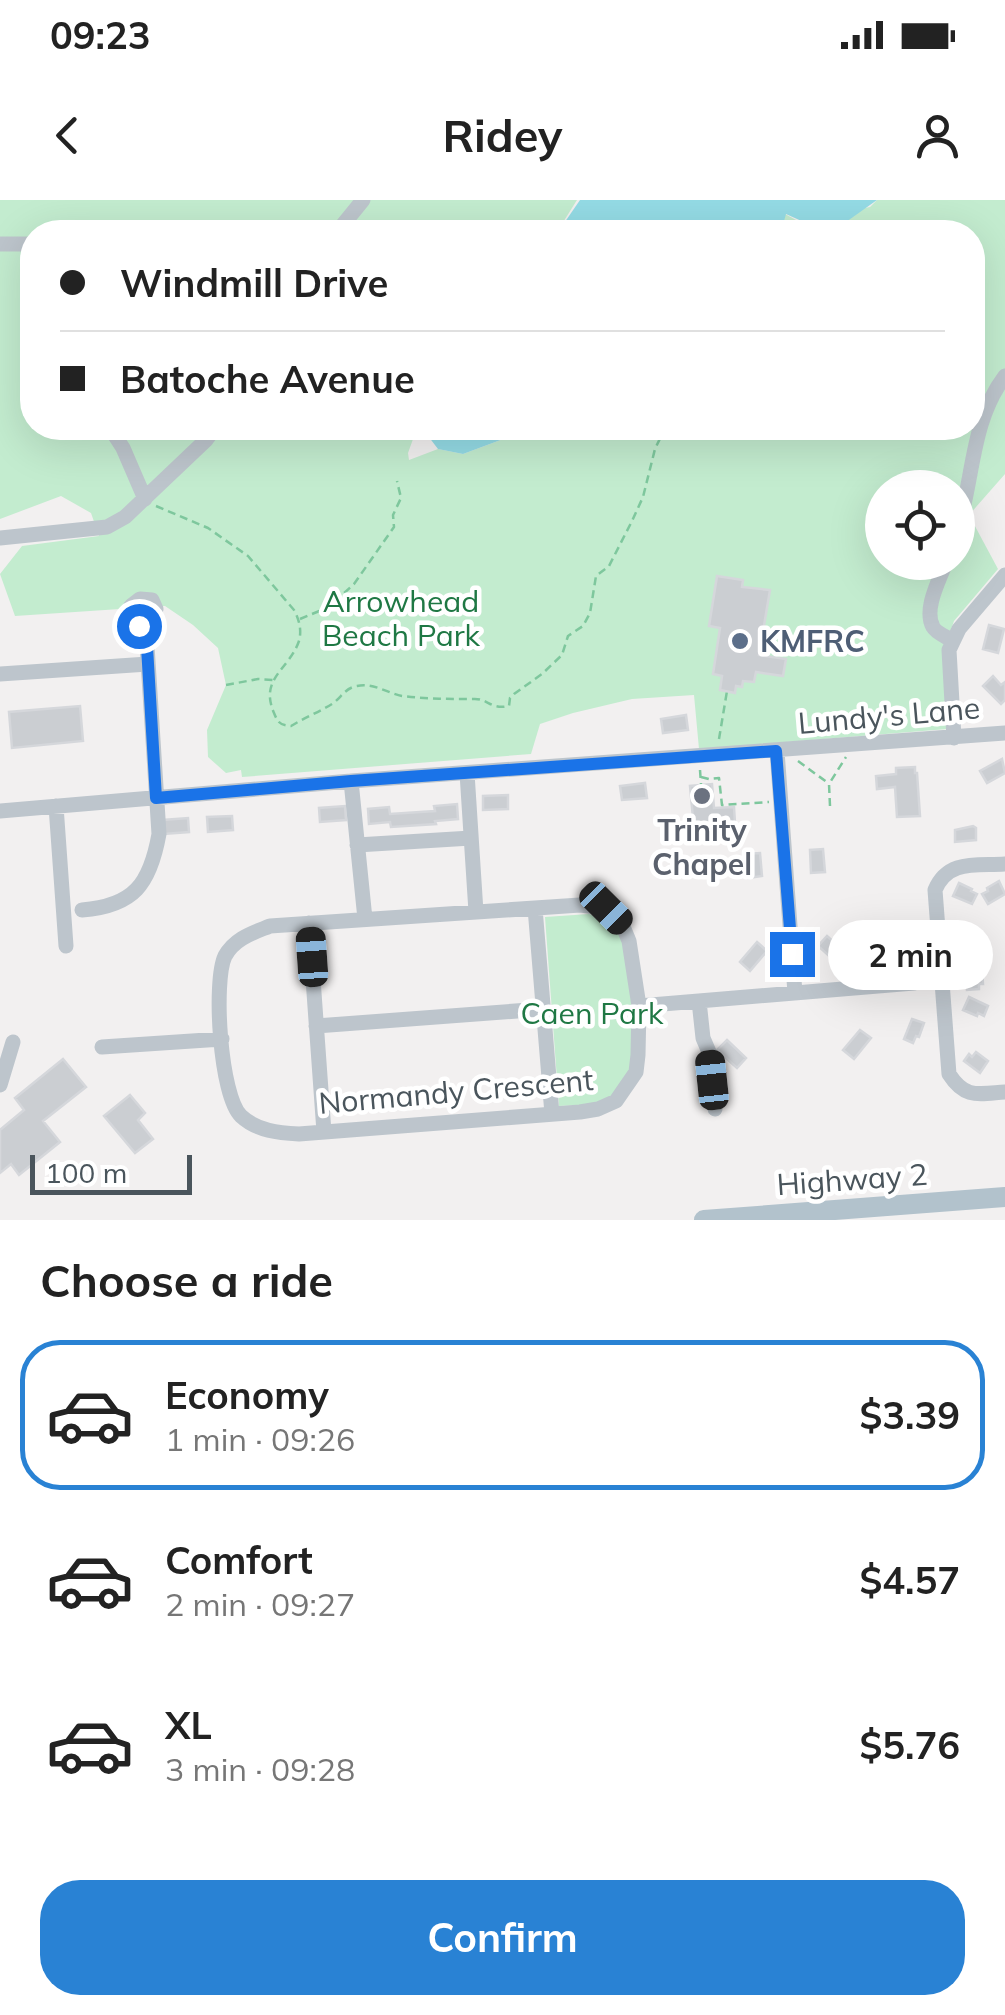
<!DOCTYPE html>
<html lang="en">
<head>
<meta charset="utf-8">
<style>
	:root { --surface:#fff; --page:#f2f2f2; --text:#222; --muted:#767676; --line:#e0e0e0; --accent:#2982d4 }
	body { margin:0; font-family:Mulish,sans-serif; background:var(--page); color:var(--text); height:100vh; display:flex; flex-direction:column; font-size:38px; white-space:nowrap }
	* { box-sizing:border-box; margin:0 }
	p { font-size:32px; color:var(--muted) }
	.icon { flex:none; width:55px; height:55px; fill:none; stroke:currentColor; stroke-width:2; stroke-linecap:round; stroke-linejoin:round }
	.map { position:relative; height:1020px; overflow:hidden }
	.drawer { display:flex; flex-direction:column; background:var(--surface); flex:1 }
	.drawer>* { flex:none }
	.guide { position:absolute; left:20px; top:20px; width:965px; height:220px; border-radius:40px; box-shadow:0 10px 40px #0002; display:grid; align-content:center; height:220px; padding:0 40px; background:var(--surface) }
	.buttons { position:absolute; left:865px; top:270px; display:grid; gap:20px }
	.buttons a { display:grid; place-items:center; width:110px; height:110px; border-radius:50%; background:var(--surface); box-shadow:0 10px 40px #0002; font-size:50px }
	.scale { position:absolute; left:30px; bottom:25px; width:162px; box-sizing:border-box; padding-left:10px; border:5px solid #4a555c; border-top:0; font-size:28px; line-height:35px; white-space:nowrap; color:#4a555c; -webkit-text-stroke:8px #fff; paint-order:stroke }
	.end { position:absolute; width:45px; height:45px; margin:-22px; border:12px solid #1a73e8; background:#fff; box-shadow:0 0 0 5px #fff }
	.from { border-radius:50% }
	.bubble { position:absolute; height:70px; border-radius:35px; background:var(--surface); box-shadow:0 10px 40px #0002; font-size:32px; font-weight:700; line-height:70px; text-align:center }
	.car { position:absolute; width:30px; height:60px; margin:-30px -15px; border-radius:12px; box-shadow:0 0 8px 2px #0007; background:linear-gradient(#222 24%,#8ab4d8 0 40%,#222 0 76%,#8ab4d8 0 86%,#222 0) }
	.guide b { display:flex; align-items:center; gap:35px; height:95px; font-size:38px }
	.guide b+b { border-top:2px solid var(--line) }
	.guide i { width:25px; height:25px; background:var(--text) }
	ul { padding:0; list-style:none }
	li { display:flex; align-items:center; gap:30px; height:150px; margin:0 20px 15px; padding:0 20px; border:5px solid transparent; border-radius:40px }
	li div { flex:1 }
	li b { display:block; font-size:38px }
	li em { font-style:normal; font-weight:700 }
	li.current { border-color:var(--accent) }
	li>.icon { width:90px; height:90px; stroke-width:1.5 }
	h2 { padding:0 40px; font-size:45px; line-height:120px }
	.primary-button { display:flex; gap:20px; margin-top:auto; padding:20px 40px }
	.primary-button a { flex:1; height:115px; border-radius:40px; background:var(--accent); color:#fff; font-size:40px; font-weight:700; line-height:115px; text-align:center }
	.status { display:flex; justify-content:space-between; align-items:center; height:70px; padding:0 50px; background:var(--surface); direction:ltr }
	.status svg { height:28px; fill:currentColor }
	header { display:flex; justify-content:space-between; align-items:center; height:130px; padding:0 40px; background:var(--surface); font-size:45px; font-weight:700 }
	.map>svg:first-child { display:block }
	.green { fill:#c3eccf; fill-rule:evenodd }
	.water { fill:#94dbe5 }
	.building { fill:#cbced2; stroke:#d5d7db; stroke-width:2.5 }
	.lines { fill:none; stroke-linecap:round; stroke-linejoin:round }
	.path { stroke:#7ec79d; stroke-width:2.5; stroke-dasharray:8 5; stroke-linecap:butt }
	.minor { stroke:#bdc5cc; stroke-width:15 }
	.major { stroke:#b2c2cc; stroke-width:20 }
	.route { stroke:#1a73e8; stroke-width:12 }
	.service-dot { fill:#5c6f8a; stroke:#fff; stroke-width:4 }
	.worship-dot { fill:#6b7280; stroke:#fff; stroke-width:4 }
	.labels { text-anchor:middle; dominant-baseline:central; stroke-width:9; stroke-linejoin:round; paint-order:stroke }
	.park-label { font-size:30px; fill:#1f7844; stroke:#fff }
	.service-label { font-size:30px; font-weight:bold; fill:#4e5e75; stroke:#fff; text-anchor:start }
	.street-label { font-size:30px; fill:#4a555c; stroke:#fff }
	.worship-label { font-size:30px; font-weight:bold; fill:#5b616d; stroke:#fff }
</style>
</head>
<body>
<div class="status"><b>09:23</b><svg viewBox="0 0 49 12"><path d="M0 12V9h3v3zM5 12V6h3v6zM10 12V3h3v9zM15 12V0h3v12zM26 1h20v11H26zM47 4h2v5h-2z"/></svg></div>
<header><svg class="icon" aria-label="back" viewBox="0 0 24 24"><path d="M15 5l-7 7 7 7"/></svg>Ridey<svg class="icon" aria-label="person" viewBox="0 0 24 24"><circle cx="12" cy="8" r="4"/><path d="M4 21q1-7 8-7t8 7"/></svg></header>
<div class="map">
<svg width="1005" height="1020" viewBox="0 0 1005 1020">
	<rect width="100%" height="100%" fill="#f2f0f0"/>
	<path class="green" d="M0,0H577L557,32H32V228H417L408,253L409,260L438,249L463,254L519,233L525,228H972V32H781L785,14L798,21L870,7L877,0H1005V274L969,315L998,369L954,421L944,450L947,529L699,549L694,495L632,499L573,513L540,524L531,554L242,577L241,570L226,573L208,557L207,530L226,485L218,448L193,425L165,406L15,416L0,374L22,346L99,336L91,313L61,296L0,319ZM882,288H958V362H882Z
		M589,714C598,717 611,719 618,726C631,740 635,845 633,867C632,874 630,883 625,888C606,907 583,905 559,906L545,717Z"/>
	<path class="water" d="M580,0H877L846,22L817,28L786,14L781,32H558Z
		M422,228H525L519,233L463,254L438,249Z"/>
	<path class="building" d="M717,376L743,380L742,387L770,390L759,455L786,459L783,476L756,472L754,482L743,481L742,487L736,486L735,493L720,490L722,476L713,474L720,428L709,426Z
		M989,425L1004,429L998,453L983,449Z
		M993,476L1001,485L1005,482V500L1001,504L983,486Z
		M80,506L83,541L12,548L9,512Z
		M686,515L688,530L663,533L661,519Z
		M1002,559L1005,573L987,583L980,571Z
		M915,567V573H917L920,616L897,617L895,587L877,589L876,576L896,574V568Z
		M645,583L647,598L622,600L620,586Z
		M712,584L714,608L734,607L735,623L694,629L690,586Z
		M508,595V609L483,610V596Z
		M457,604L458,619L435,621L436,624L391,627L390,622L369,624L368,609L389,607L390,614L435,611L434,606Z
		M345,606L346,620L320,622L319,608Z
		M232,616L233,630L208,632L207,617Z
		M188,618L189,632L164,634L163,620Z
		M973,626L976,628V640L955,642V630Z
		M823,649L825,672L811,673L810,650Z
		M760,653L762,676L748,678L746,654Z
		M999,681L1005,694L988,704L982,694L988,691L987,688Z
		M959,683L972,689L971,691L977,694L972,704L953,696Z
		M827,736L846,753L837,763L818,746Z
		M964,740L983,749L979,759L973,756L972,759L958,753Z
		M757,742L767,751L750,771L740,762Z
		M982,769L983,784H979V789L967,790L966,770Z
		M969,797L988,806L984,816L978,813L977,816L963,810Z
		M912,819L924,823L919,837L916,836L913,843L904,839Z
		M860,830L871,838L854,859L843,850Z
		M727,840L746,858L737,868L717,850Z
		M976,852L988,861L980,873L964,861L969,854L972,857Z
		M63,859L86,887L43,921L60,942L19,975L11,964L0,973V930L24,910L15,898Z
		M130,895L145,913L138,920L153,939L135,953L104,916Z"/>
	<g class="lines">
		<path class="path" d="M156,306L208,328L248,356L294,410C299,419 302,430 299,441C289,470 259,478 274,513C278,523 280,525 291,526C304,518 319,512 332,504C341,498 345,488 357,486C372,482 387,493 402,496C426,499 449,499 473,499C488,498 490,510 509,506L510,498L514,494L542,474L562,455L568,436L583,426L590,413L596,376L609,366L632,321L643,297L655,249L665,228
			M300,419L329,407L354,384L394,327L393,315L401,298L397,281
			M226,485L258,479L273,480
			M719,539L727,491
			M798,561L828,583
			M700,570L701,584
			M701,577L709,579L719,578L722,605L769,602
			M830,606L829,584L846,557"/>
		<path class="minor" d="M337,32L363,0
			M0,44H32
			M110,228L123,248L145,299
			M958,328C974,276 971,221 1005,176
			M0,338L107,327L125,317L206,240L215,228
			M946,362C940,379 923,409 933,427C936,433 947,437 953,441
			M0,474L148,464
			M954,538L949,450L959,429L1005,375
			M777,551L795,793
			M467,573L476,712
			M351,581L365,719
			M56,606L66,746
			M0,611L351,581L1005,533
			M357,645L471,638
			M1005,664C977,666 948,659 935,690L949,874C965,899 978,894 1005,892
			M580,705L606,708L622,724L629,741L639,806L638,855L636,872L616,901L598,909L580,912L299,934C279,933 257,931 241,916C220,896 213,781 225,756C235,738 253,733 270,726Z
			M535,708L552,914
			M82,710C134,706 150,684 159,634L146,430L151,424L156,409L152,400L140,399L131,406L132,416L146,430
			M309,723L324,932
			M699,801L703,838L709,852L715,909
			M639,806L914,783L930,775L940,759
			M316,826L543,809
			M102,847L222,839
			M0,885L13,842"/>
		<path class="major" d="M704,1020L1005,997"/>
	</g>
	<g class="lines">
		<path class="route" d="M139,426L146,430L156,598L351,581L776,551L792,754"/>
	</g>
	<circle class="service-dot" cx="740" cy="441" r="10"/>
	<circle class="worship-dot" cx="702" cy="596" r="10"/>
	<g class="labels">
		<g class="park-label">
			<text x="401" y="401">Arrowhead<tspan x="401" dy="34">Beach Park</tspan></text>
			<text x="592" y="813">Caen Park</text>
		</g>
		<g class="service-label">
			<text x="760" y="441">KMFRC</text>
		</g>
		<g class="street-label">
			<text transform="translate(889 515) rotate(-5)">Lundy's Lane</text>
			<text transform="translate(456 891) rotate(-5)">Normandy Crescent</text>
			<text transform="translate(852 979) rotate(-4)">Highway 2</text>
		</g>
		<g class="worship-label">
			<text x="702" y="630">Trinity<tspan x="702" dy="34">Chapel</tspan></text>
		</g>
	</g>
</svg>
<div class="buttons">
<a><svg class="icon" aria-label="locate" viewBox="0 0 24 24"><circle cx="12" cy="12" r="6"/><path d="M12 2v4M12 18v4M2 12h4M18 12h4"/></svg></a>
</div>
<div class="scale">100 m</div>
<i class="end from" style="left:139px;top:426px"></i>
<i class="end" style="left:792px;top:754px"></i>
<div class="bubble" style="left:828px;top:720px;width:165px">2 min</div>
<i class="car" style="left:606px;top:708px;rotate:135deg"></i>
<i class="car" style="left:312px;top:757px;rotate:356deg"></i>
<i class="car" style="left:712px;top:880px;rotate:354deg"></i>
<div class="guide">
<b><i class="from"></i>Windmill Drive</b>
<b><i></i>Batoche Avenue</b>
</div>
</div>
<section class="drawer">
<h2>Choose a ride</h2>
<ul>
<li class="current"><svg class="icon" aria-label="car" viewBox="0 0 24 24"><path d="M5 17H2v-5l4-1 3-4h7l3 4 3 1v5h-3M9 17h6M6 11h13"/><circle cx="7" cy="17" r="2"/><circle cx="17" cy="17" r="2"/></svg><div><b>Economy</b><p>1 min · 09:26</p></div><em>$3.39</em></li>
<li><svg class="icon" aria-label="car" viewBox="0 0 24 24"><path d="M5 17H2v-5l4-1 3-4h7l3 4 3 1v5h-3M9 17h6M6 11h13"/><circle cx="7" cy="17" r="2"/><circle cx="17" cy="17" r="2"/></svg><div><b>Comfort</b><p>2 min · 09:27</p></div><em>$4.57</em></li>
<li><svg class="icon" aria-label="car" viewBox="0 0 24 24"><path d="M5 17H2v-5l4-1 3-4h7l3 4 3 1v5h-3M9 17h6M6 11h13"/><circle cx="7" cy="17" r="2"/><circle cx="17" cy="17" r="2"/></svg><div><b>XL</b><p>3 min · 09:28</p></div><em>$5.76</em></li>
</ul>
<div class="primary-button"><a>Confirm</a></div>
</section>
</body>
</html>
